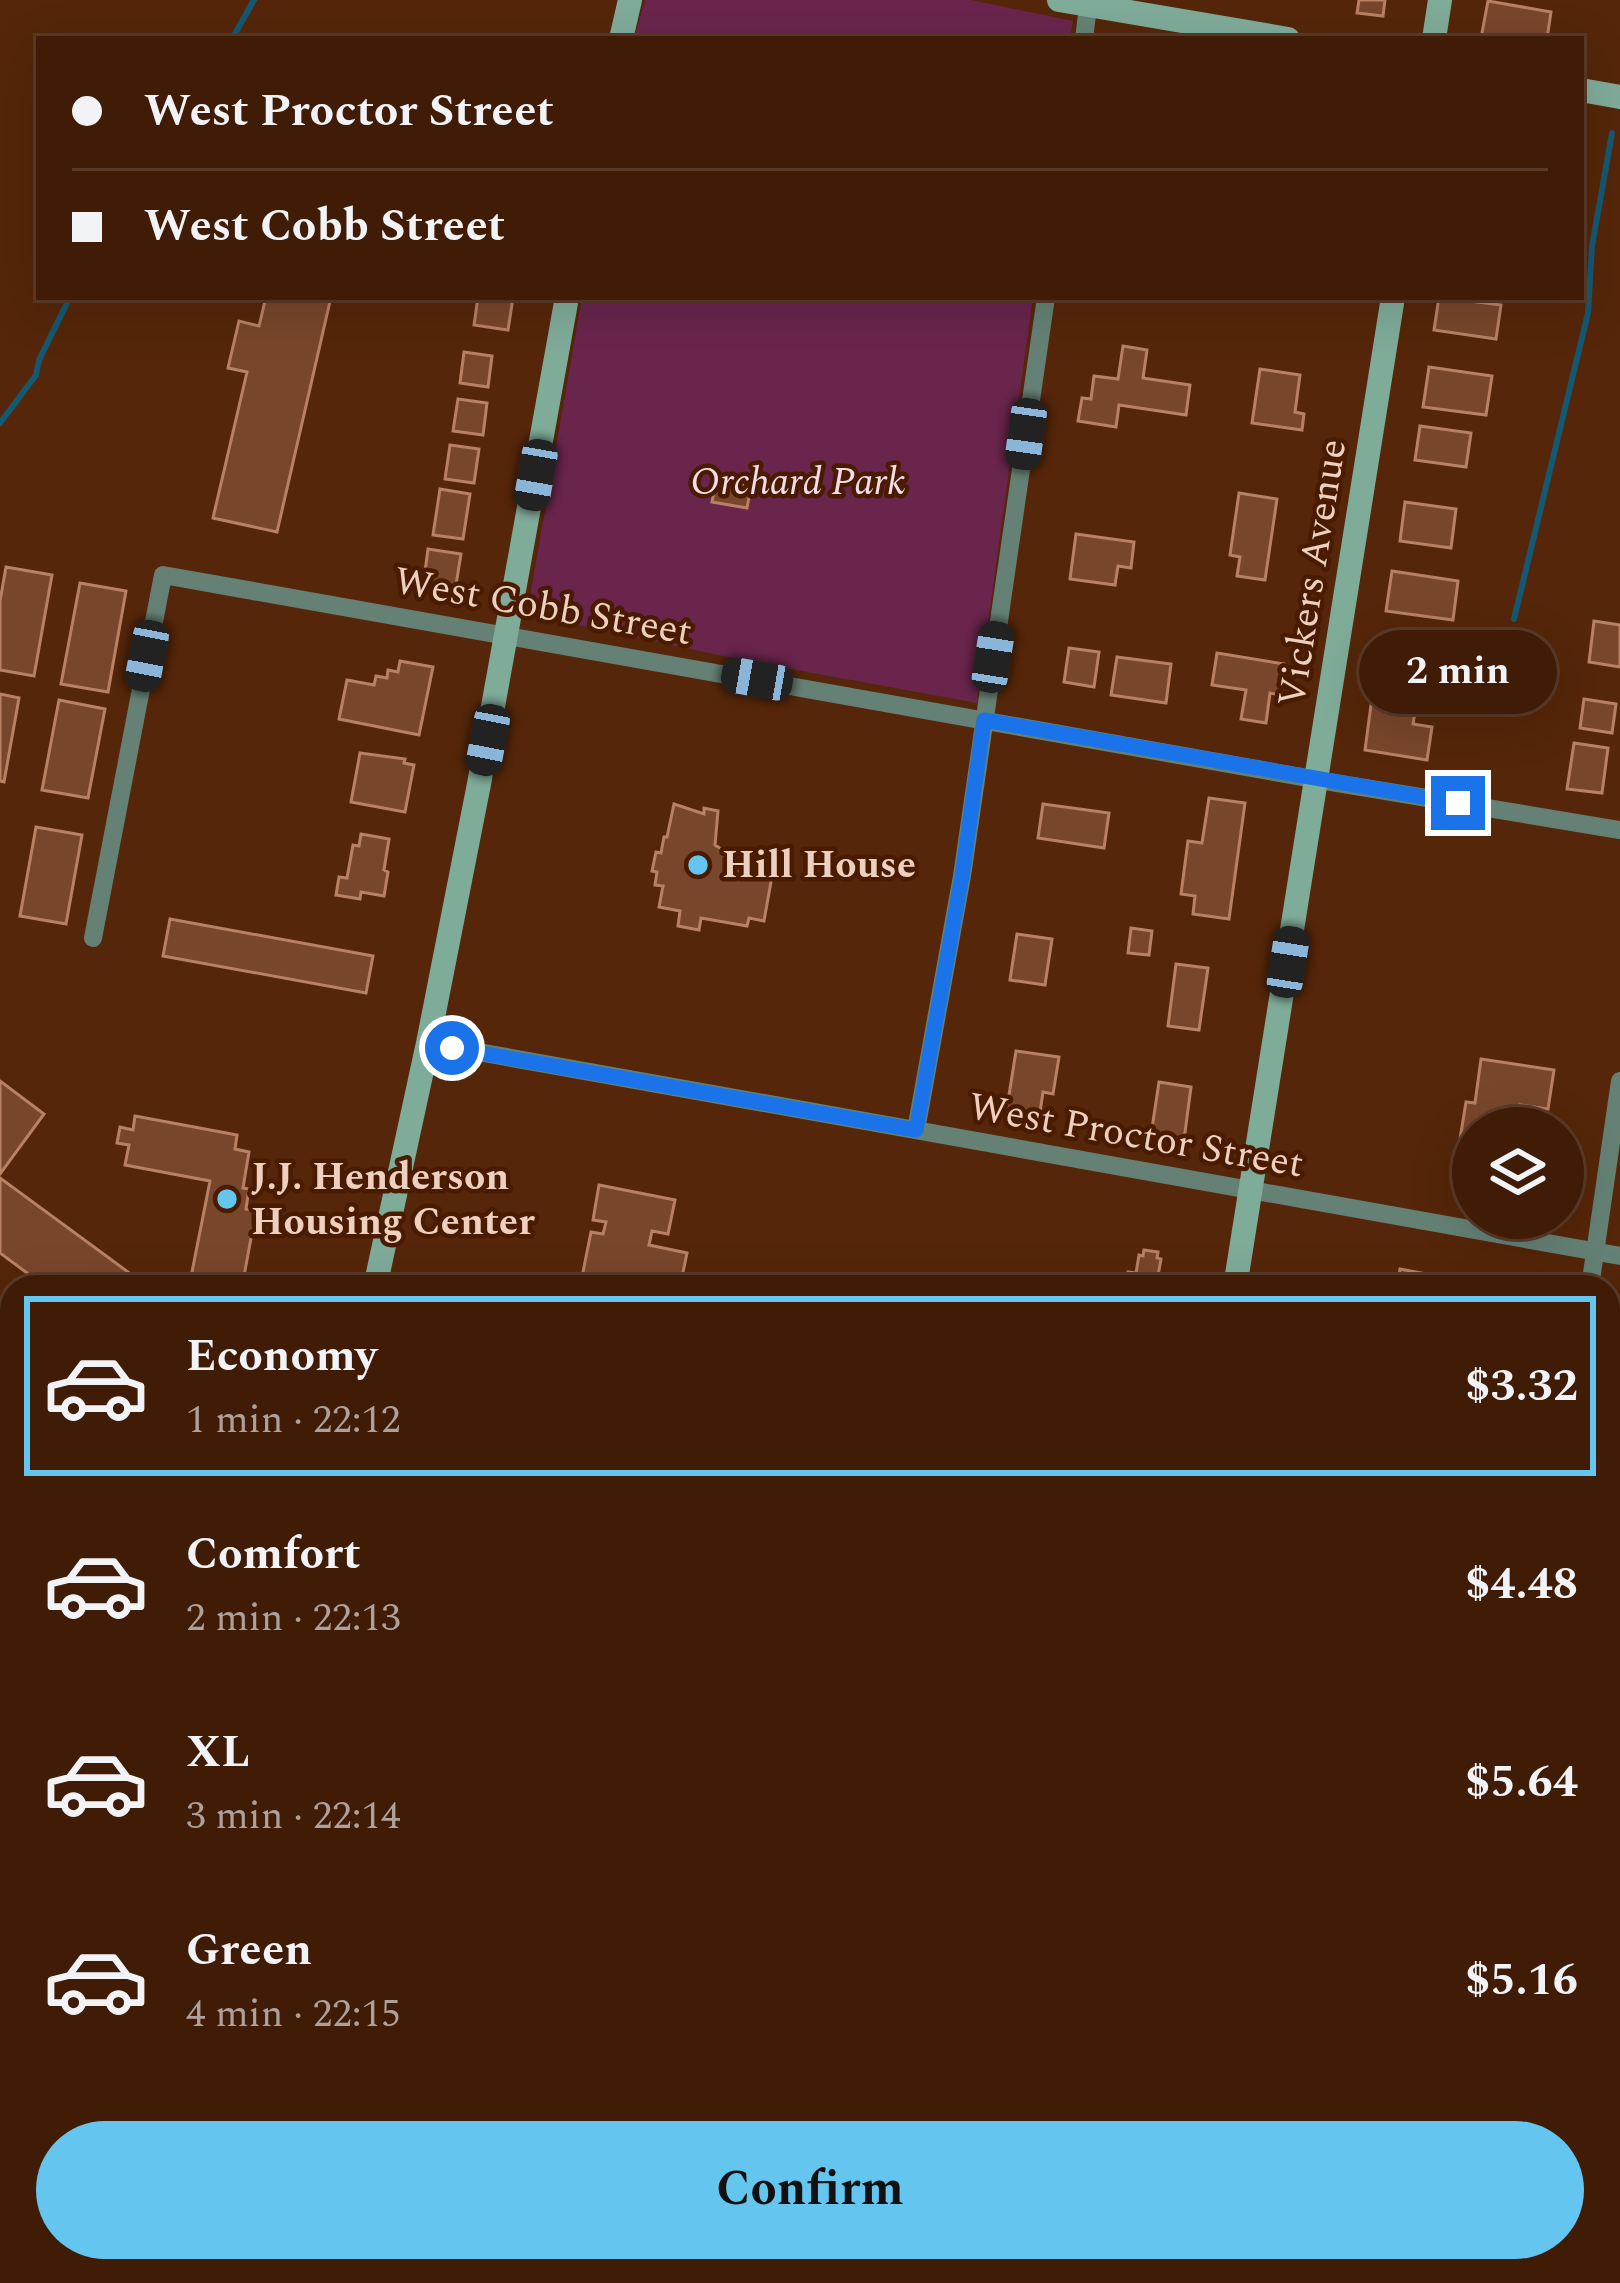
<!DOCTYPE html>
<html lang="en">
<head>
<meta charset="utf-8">
<style>
	:root { --surface:#401c07; --page:#472511; --text:#f1f3f6; --muted:#aea19b; --line:#593a28; --accent:#64c5ee }
	body { margin:0; font-family:Spectral,serif; background:var(--page); color:var(--text); height:100vh; display:flex; flex-direction:column; font-size:45px; white-space:nowrap }
	* { box-sizing:border-box; margin:0 }
	p { font-size:39px; color:var(--muted) }
	.icon { flex:none; width:66px; height:66px; fill:none; stroke:currentColor; stroke-width:2; stroke-linecap:round; stroke-linejoin:round }
	.map { position:relative; flex:1; overflow:hidden }
	.drawer { position:absolute; left:0px; top:1275px; width:1620px; height:1008px; display:flex; flex-direction:column; background:var(--surface); border-radius:36px 36px 0 0; box-shadow:0 12px 48px #0002,0 0 0 3px var(--line) }
	.drawer>* { flex:none }
	.top-card { position:absolute; left:36px; top:36px; width:1548px; height:264px; border-radius:0px; box-shadow:0 12px 48px #0002,0 0 0 3px var(--line); display:grid; align-content:center; height:264px; padding:0 36px; background:var(--surface) }
	.fabs { position:absolute; left:1452px; top:1107px; display:grid; gap:24px }
	.fabs a { display:grid; place-items:center; width:132px; height:132px; border-radius:50%; background:var(--surface); box-shadow:0 12px 48px #0002,0 0 0 3px var(--line); font-size:60px }
	.end { position:absolute; width:54px; height:54px; margin:-27px; border:15px solid #1a73e8; background:#fff; box-shadow:0 0 0 6px #fff }
	.from { border-radius:50% }
	.bubble { position:absolute; height:84px; border-radius:42px; background:var(--surface); box-shadow:0 12px 48px #0002,0 0 0 3px var(--line); font-size:39px; font-weight:700; line-height:84px; text-align:center }
	.car { position:absolute; width:36px; height:72px; margin:-36px -18px; border-radius:15px; box-shadow:0 0 9px 3px #0007; background:linear-gradient(#222 24%,#8ab4d8 0 40%,#222 0 76%,#8ab4d8 0 86%,#222 0) }
	.top-card b { display:flex; align-items:center; gap:42px; height:114px; font-size:45px }
	.top-card b+b { border-top:3px solid var(--line) }
	.top-card i { width:30px; height:30px; background:var(--text) }
	ul { padding:21px 0 0; list-style:none }
	li { display:flex; align-items:center; gap:36px; height:180px; margin:0 24px 18px; padding:0 12px; border:6px solid transparent; border-radius:0px }
	li div { flex:1 }
	li b { display:block; font-size:45px }
	li em { font-style:normal; font-weight:700 }
	li.current { border-color:var(--accent) }
	li>.icon { width:108px; height:108px; stroke-width:1.5 }
	.button { display:flex; gap:24px; margin-top:auto; padding:24px 36px }
	.button a { flex:1; height:138px; border-radius:72px; background:var(--accent); color:#111; font-size:48px; font-weight:700; line-height:138px; text-align:center }
	.map>svg:first-child { display:block }
	.green { fill:#69254c }
	.lines { fill:none; stroke-linecap:round; stroke-linejoin:round }
	.stream { stroke:#155871; stroke-width:6 }
	.building { fill:#78462b; stroke:#b88164; stroke-width:3 }
	.street { stroke:#658175; stroke-width:18 }
	.secondary { stroke:#7fab99; stroke-width:24 }
	.highway { stroke:#a3e9ce; stroke-width:36 }
	.route { stroke:#1a73e8; stroke-width:15 }
	.poi-dot { fill:#64c5ee; stroke:#491b00; stroke-width:4.5 }
	.labels { text-anchor:middle; dominant-baseline:central; stroke-width:9; stroke-linejoin:round; paint-order:stroke }
	.park-label { font-size:39px; font-style:italic; fill:#f5dce8; stroke:#491b00 }
	.street-label { font-size:39px; fill:#eed0c0; stroke:#491b00 }
	.poi-label { font-size:39px; font-weight:bold; fill:#eed0c0; stroke:#491b00; text-anchor:start }
</style>
</head>
<body>
<div class="map">
<svg width="1620" height="2283" viewBox="0 0 1620 2283">
	<rect width="100%" height="100%" fill="#552609"/>
	<path class="green" d="M645,0H971L1073,21L1070,39H634Z
		M582,297H1033L977,703L742,660L527,614Z"/>
	<g class="lines">
		<path class="stream" d="M232,39L254,0
			M0,423L36,375L39,360L70,297
			M1514,619L1588,313L1592,246L1612,133"/>
	</g>
	<path class="building" d="M1359,0H1385L1383,16L1357,13Z
		M1488,1L1551,12L1547,39L1481,38Z
		M266,297H331L277,532L213,518L247,372L228,368L239,321L259,326Z
		M478,297L513,298L508,330L474,325Z
		M1439,297L1501,305L1496,339L1434,330Z
		M1123,346L1147,350L1143,378L1190,385L1186,415L1119,405L1116,427L1078,421L1082,398L1091,399L1094,376L1118,379Z
		M464,352L492,356L488,387L460,383Z
		M1429,367L1492,376L1486,415L1423,407Z
		M1260,369L1300,375L1295,412L1304,414L1302,430L1252,423Z
		M458,399L487,403L483,435L453,431Z
		M1420,426L1471,433L1466,467L1415,460Z
		M450,445L479,449L474,483L445,479Z
		M716,479L751,486L747,508L712,502Z
		M440,489L470,494L463,539L433,535Z
		M1239,493L1277,499L1265,580L1237,576L1240,557L1230,555Z
		M1405,502L1456,509L1451,548L1400,541Z
		M1076,534L1134,542L1131,568L1118,566L1115,585L1070,579Z
		M428,549L461,554L455,591L423,587Z
		M6,567L52,575L34,676L0,670V601Z
		M1392,571L1458,581L1453,620L1386,611Z
		M80,583L126,591L108,692L61,684Z
		M1594,621L1620,625V667L1589,662Z
		M1069,648L1099,652L1094,687L1064,682Z
		M1217,653L1284,664L1279,695L1270,693L1266,723L1241,719L1246,690L1212,685Z
		M1117,657L1171,664L1166,703L1111,695Z
		M400,661L433,667L419,735L339,719L347,680L374,685L376,676L387,678L388,670L398,672Z
		M0,694L19,698L4,782L0,781Z
		M1584,699L1616,704L1612,733L1580,728Z
		M59,700L105,709L88,798L42,790Z
		M1371,705L1415,712L1413,724L1432,727L1427,760L1365,750Z
		M1574,743L1608,748L1602,793L1567,789Z
		M360,753L405,759L404,763L414,765L405,812L351,802Z
		M1209,798L1245,803L1229,919L1193,914L1195,896L1181,894L1188,841L1202,843Z
		M674,804L704,814V808L718,811L715,845L723,850L732,863L754,867L753,873L772,876L764,921L749,918L747,926L701,918L699,930L678,926L680,911L659,907L663,886L655,885L657,872L652,871L656,852L661,853L664,837H667Z
		M1043,804L1109,813L1104,848L1038,838Z
		M36,827L82,835L66,924L20,916Z
		M361,834L389,839L384,870L388,872L384,896L361,892L360,899L336,895L339,877L347,878L353,845L359,846Z
		M170,919L373,956L366,993L163,956Z
		M1131,928L1152,931L1149,955L1128,953Z
		M1017,934L1052,939L1045,985L1010,980Z
		M1176,964L1208,968L1199,1030L1168,1026Z
		M1016,1051L1059,1057L1053,1094L1043,1092L1039,1119L1006,1114Z
		M1481,1059L1554,1070L1548,1109L1520,1105L1517,1128H1473V1141L1460,1139L1466,1102L1475,1103Z
		M0,1081L44,1114L0,1174Z
		M1159,1082L1191,1087L1184,1140L1151,1135Z
		M135,1116L237,1135L235,1149L249,1152L243,1188L249,1189L246,1209L256,1211L242,1287H189L210,1181L125,1165L129,1145L117,1143L120,1127L133,1130Z
		M0,1178L143,1283L141,1287H46L0,1253Z
		M599,1185L675,1200L668,1234L652,1231L649,1245L687,1253L680,1287H580L591,1232L603,1234L606,1222L593,1220Z
		M1144,1250L1158,1252L1157,1258L1161,1259L1158,1276L1165,1277L1164,1287H1125L1128,1272L1136,1273L1139,1255L1143,1256Z
		M1400,1269L1453,1279L1452,1287H1397Z
		M1608,1487L1620,1489V1532L1608,1530Z
		M1608,1563L1620,1565V1596L1608,1594Z
		M1608,1614L1620,1616V1652L1608,1650Z
		M1608,1734L1620,1736L1619,1772H1614L1613,1777L1608,1776Z
		M0,1885L12,1887V2063L0,2061Z
		M0,2136L12,2138V2176L0,2175Z
		M1608,2169L1618,2171L1619,2177L1612,2219L1608,2218Z
		M0,2189L12,2191V2271H60L58,2283H0Z
		M60,2271H98L96,2283H58Z
		M252,2271H314L312,2283H250Z
		M1360,2271H1405L1404,2283H1358Z
		M1486,2272L1530,2278V2283H1477L1478,2274L1485,2276Z"/>
	<g class="lines">
		<path class="street" d="M1084,39L1088,6
			M93,938L163,575L1336,783L1620,830
			M428,1043L1620,1256
			M916,1130L962,876L1046,297
			M1590,1287L1620,1081
			M1608,2134L1620,2136
			M1448,2283L1449,2271"/>
		<path class="secondary" d="M1059,0L1288,39
			M621,39L630,0
			M1434,39L1440,0
			M1581,90L1620,97
			M375,1287L428,1043L479,784L567,297
			M1235,1287L1393,297
			M0,1312L12,1321
			M1608,1689L1620,1692
			M1076,2283L1078,2271"/>
		<path class="highway" d="M0,1521L12,1531
			M0,1602L12,1612
			M0,1671L12,1687
			M203,2271V2283
			M666,2271L684,2283
			M719,2271L731,2283
			M812,2271L822,2283"/>
	</g>
	<g class="lines">
		<path class="route" d="M452,1048L916,1130L962,876L984,720L1458,803"/>
	</g>
	<g class="poi-dot">
		<circle cx="698" cy="865" r="12"/>
		<circle cx="227" cy="1199" r="12"/>
	</g>
	<g class="labels">
		<g class="park-label">
			<text x="798" y="482">Orchard Park</text>
		</g>
		<g class="street-label">
			<text transform="translate(1313 573) rotate(-81)">Vickers Avenue</text>
			<text transform="translate(543 607) rotate(10)">West Cobb Street</text>
			<text transform="translate(1136 1136) rotate(10)">West Proctor Street</text>
		</g>
		<g class="poi-label">
			<text x="722" y="865">Hill House</text>
			<text x="251" y="1177">J.J. Henderson<tspan x="251" dy="45">Housing Center</tspan></text>
		</g>
	</g>
</svg>
<div class="fabs">
<a><svg class="icon" aria-label="layers" viewBox="0 0 24 24"><path d="M12 4l9 5-9 5-9-5zM3 14l9 5 9-5"/></svg></a>
</div>
<i class="end from" style="left:452px;top:1048px"></i>
<i class="end" style="left:1458px;top:803px"></i>
<div class="bubble" style="left:1359px;top:630px;width:198px">2 min</div>
<i class="car" style="left:1026px;top:434px;rotate:188deg"></i>
<i class="car" style="left:536px;top:475px;rotate:190deg"></i>
<i class="car" style="left:147px;top:656px;rotate:191deg"></i>
<i class="car" style="left:993px;top:657px;rotate:9deg"></i>
<i class="car" style="left:757px;top:679px;rotate:280deg"></i>
<i class="car" style="left:488px;top:740px;rotate:191deg"></i>
<i class="car" style="left:1288px;top:962px;rotate:9deg"></i>
<div class="top-card">
<b><i class="from"></i>West Proctor Street</b>
<b><i></i>West Cobb Street</b>
</div>
<section class="drawer">
<ul>
<li class="current"><svg class="icon" aria-label="car" viewBox="0 0 24 24"><path d="M5 17H2v-5l4-1 3-4h7l3 4 3 1v5h-3M9 17h6M6 11h13"/><circle cx="7" cy="17" r="2"/><circle cx="17" cy="17" r="2"/></svg><div><b>Economy</b><p>1 min · 22:12</p></div><em>$3.32</em></li>
<li><svg class="icon" aria-label="car" viewBox="0 0 24 24"><path d="M5 17H2v-5l4-1 3-4h7l3 4 3 1v5h-3M9 17h6M6 11h13"/><circle cx="7" cy="17" r="2"/><circle cx="17" cy="17" r="2"/></svg><div><b>Comfort</b><p>2 min · 22:13</p></div><em>$4.48</em></li>
<li><svg class="icon" aria-label="car" viewBox="0 0 24 24"><path d="M5 17H2v-5l4-1 3-4h7l3 4 3 1v5h-3M9 17h6M6 11h13"/><circle cx="7" cy="17" r="2"/><circle cx="17" cy="17" r="2"/></svg><div><b>XL</b><p>3 min · 22:14</p></div><em>$5.64</em></li>
<li><svg class="icon" aria-label="car" viewBox="0 0 24 24"><path d="M5 17H2v-5l4-1 3-4h7l3 4 3 1v5h-3M9 17h6M6 11h13"/><circle cx="7" cy="17" r="2"/><circle cx="17" cy="17" r="2"/></svg><div><b>Green</b><p>4 min · 22:15</p></div><em>$5.16</em></li>
</ul>
<div class="button"><a>Confirm</a></div>
</section>
</div>
</body>
</html>
